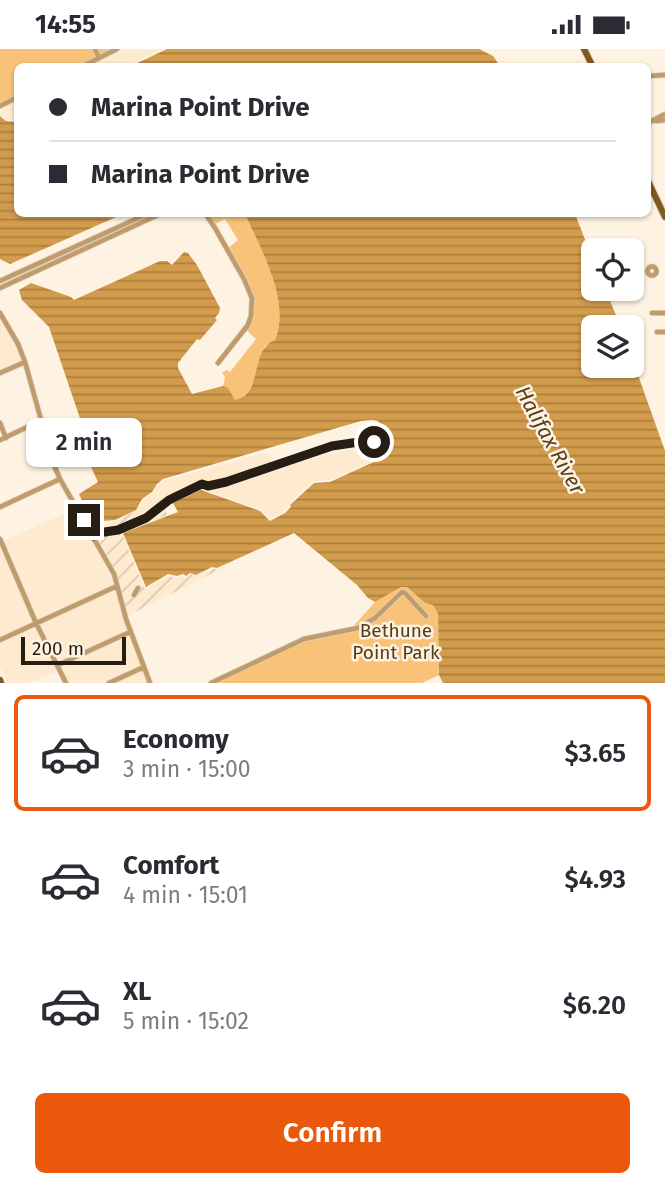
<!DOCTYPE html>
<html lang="en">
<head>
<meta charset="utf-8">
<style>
	:root { --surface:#fff; --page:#f2f2f3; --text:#2b2b33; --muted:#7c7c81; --line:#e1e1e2; --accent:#ea580c }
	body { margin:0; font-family:"Fira Sans",sans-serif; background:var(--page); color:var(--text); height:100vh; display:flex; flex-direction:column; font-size:26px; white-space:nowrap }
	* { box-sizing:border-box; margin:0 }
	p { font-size:23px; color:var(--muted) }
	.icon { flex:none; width:38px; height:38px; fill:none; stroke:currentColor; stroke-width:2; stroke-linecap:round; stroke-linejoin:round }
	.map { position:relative; height:634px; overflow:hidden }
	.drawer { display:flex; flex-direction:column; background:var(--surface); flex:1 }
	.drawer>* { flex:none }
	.top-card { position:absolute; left:14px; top:14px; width:637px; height:154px; border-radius:10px; box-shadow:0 2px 5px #0004; display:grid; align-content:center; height:154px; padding:0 35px; background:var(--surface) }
	.fabs { position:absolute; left:581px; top:189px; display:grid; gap:14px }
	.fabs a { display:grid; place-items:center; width:63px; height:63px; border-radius:10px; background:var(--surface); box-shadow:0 2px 5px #0004; font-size:35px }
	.scale { position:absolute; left:21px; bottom:18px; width:105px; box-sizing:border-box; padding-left:7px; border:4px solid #261e15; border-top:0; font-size:19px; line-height:24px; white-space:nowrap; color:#261e15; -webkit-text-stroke:5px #fef2e2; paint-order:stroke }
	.end { position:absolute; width:32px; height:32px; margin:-16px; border:9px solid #261e15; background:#fff; box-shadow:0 0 0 4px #fff }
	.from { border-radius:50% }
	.bubble { position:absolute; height:49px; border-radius:10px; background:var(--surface); box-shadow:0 2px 5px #0004; font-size:23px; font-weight:600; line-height:49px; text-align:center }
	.top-card b { display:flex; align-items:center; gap:24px; height:66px; font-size:26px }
	.top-card b+b { border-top:2px solid var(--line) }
	.top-card i { width:18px; height:18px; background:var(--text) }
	ul { padding:12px 0 0; list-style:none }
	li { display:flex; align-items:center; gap:21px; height:116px; margin:0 14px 10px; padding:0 21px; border:4px solid transparent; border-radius:10px }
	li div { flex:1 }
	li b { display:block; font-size:26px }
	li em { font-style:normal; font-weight:600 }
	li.active { border-color:var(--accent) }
	li>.icon { width:63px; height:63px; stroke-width:1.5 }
	.button { display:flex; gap:14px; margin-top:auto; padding:14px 35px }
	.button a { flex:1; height:80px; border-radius:10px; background:var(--accent); color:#fff; font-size:28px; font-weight:600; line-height:80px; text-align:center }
	.status { display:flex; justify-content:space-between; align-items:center; height:49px; padding:0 35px; background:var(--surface); direction:ltr }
	.status svg { height:19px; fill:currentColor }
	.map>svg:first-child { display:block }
	.built { fill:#feeacf }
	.industrial { fill:url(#industrial-furrows) }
	.park { fill:#f8c279 }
	.water { fill:url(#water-rules) }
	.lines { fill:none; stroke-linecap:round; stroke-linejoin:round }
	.minor-casing { stroke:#dbd0c1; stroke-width:6 }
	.major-casing { stroke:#dbd0c1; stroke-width:8 }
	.minor { stroke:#c19c6b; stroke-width:4.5 }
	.major { stroke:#7f591d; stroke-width:6 }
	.route { stroke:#261e15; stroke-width:9 }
	.labels { text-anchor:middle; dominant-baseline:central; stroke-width:5; stroke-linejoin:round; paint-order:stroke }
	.park-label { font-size:19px; fill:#543d1b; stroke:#fef2e2 }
	.water-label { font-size:21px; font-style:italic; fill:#553e1c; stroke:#fef2e2 }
</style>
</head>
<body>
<div class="status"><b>14:55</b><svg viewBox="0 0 49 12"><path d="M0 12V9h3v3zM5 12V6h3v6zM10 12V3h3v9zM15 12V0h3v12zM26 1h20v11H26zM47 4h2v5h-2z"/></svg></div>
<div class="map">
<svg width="665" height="634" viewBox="0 0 665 634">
	<defs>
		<pattern id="industrial-furrows" width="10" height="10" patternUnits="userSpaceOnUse" patternTransform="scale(1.75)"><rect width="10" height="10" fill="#feeacf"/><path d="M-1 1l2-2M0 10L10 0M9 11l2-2" fill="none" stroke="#dac8b1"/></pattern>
		<pattern id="water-rules" width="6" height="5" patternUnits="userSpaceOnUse" patternTransform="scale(1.75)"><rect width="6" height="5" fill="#d29c4c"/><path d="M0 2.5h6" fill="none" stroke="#aa7f3e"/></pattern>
	</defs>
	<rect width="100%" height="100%" fill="#fef2e2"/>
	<path class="built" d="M121,0H163L127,17L86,18Z
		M17,51V71H6L1,66L0,59Z
		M0,267L16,296L23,312L0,322Z
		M379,392L381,402L375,411L329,431L313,432L289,455V457L284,462L270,470L260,461L201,439L172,453L165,461L146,471L170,453L203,438L208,439L229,433L227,430L208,435L203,433L143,468L137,461L143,451L153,444L158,436L163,432L265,404H268L274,422L296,414Z
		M75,460L94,493L114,537L37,572L3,492Z
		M0,494L34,573L0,589Z
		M115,540L128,582L58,613L39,575Z
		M36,577L59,622L29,634H8L0,618V594Z
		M129,586L141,617L105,634H69L60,617Z
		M143,620L148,634H114Z"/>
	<path class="industrial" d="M137,461L143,468L117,479L94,485L93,483L102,475L105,476L116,472Z
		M165,461L167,466L122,484L145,540L168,527L177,529L182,527L186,529L190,525L196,527L213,520H217L233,514L127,567L116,525L96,488L118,483L147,472Z"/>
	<path class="park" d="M0,0H116L81,17L18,18L17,48L0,57Z
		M205,165H245C261,201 291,252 275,291L265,297C259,314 255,346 235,352L228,340L223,337L225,328L222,324L226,321L230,323L256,290L245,280L248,276L252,249L227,200L238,191L225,170L213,176Z
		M401,538H407L425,554L433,556L438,563L439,626L422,634H217L254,613L304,590L350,581L375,553Z"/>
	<path class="water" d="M167,0H479L493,7L500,17H131Z
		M0,67L6,72L17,73L18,164L123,165L10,215L0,210Z
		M245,165H575L593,211V240H605L621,278H593V317H632V309L665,402V634H443L439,626L438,564L433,556L425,554L407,538H401L375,553L368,549L357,536L294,484L217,519L212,518L196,526L190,524L186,527L183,525L177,527L168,525L146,538L123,484L178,463L173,454L201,441L260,462L270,472L285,464L291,458L290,456L314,434L330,433L378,411C384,398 386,384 378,372L372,371L361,372L163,430L157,435L152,443L142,450L136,461L115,471L103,472L91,471L79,445L98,433L87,409V390L49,278L22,251L19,241L31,234L71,248L74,251L160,212H167L172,216L184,203L188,204L197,216L220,259L219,264L215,269L217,271L200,291L197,290L178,314V319L192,345L223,337L228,339L235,351C264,345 249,301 275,291C291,252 261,201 245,165Z"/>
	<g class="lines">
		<defs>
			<path id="minor" d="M95,0L99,9
				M81,18L117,0
				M648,27L665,26
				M0,57L18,48
				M656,72L665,71
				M648,74L665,65
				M205,164L215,179L244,230L252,249L251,267L248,276L218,314
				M647.5 222a4.5 4.5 0 1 1 9 0a4.5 4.5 0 1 1-9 0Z
				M0,232L149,164
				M0,239L162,164
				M0,264L18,295L25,313L53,414L60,430L114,525L126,570L150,634
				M652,264H665
				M657,283H665
				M0,324L25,313
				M0,374L6,389
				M365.5 395a4.5 4.5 0 1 1 9 0a4.5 4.5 0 1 1-9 0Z
				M0,391L42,371
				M0,458L60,430
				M93,487L98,484L118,481L146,469L169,451L202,435L208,437L226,433L332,397L359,393L366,394
				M0,490L36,574L66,634
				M134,546L138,539
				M0,591L117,537
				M58,616L130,583
				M109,634L144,618
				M211,634L304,590L358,579L375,569L402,543L405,544L426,567"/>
			<path id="major" d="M584,0L593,18
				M648,132L665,168
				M0,631L1,634"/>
		</defs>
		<use href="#minor" class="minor-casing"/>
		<use href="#major" class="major-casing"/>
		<use href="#minor" class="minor"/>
		<use href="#major" class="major"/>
	</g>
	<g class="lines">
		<path class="route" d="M84,471L93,487L98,484L118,481L146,469L169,451L202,435L208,437L226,433L332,397L359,393L366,394L369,390L374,393"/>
	</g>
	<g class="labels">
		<g class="park-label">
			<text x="396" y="581">Bethune<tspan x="396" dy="22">Point Park</tspan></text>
		</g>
		<g class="water-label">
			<text transform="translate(550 391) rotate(61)">Halifax River</text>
		</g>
	</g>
</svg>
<div class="fabs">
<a><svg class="icon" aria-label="locate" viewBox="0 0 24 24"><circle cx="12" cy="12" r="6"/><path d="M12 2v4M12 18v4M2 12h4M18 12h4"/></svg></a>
<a><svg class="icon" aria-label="layers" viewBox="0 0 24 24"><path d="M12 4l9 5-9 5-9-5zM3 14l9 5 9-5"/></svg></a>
</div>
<div class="scale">200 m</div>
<i class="end from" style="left:374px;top:393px"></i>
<i class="end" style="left:84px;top:471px"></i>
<div class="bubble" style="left:26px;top:369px;width:116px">2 min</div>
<div class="top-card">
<b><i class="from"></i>Marina Point Drive</b>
<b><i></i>Marina Point Drive</b>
</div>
</div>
<section class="drawer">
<ul>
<li class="active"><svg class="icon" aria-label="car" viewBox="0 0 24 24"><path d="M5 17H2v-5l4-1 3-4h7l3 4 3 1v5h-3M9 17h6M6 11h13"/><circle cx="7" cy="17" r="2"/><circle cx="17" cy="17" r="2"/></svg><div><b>Economy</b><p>3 min · 15:00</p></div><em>$3.65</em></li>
<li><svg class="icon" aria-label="car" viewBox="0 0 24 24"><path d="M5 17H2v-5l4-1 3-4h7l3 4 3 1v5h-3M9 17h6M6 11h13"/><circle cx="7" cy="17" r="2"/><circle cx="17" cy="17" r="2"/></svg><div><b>Comfort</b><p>4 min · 15:01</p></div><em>$4.93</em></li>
<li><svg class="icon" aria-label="car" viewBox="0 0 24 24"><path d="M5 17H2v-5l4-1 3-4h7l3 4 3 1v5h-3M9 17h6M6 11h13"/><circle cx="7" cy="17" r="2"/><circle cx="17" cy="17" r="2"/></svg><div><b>XL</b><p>5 min · 15:02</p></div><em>$6.20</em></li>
</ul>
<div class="button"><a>Confirm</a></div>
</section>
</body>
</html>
